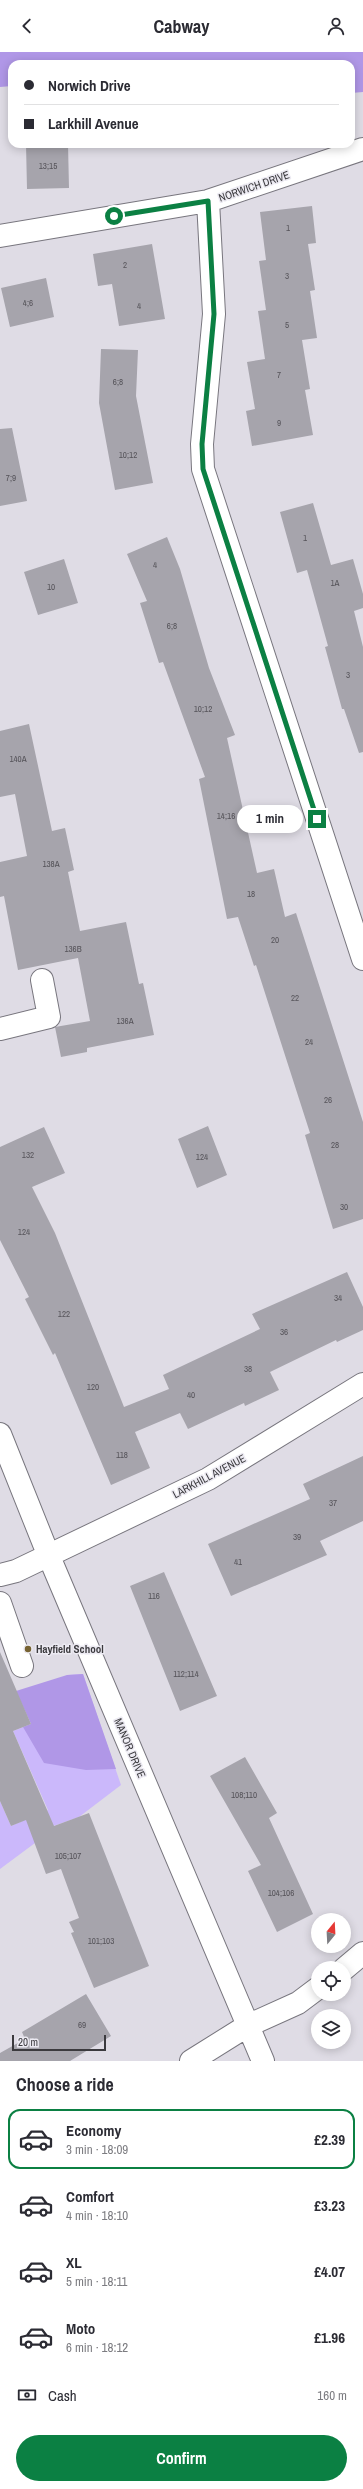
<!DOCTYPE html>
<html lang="en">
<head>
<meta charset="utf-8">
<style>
	:root { --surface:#fff; --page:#f2f2f3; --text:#2b2b33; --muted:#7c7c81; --line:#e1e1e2; --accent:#0b8043 }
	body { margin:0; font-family:"Archivo Narrow",sans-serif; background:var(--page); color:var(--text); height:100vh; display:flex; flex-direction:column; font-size:15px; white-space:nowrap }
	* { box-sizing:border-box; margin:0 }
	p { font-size:13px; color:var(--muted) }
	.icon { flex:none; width:22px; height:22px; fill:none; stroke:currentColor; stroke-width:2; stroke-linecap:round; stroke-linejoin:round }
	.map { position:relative; height:2009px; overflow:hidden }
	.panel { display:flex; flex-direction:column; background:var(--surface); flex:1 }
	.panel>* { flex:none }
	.guide { position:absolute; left:8px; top:8px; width:347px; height:88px; border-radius:12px; box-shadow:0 2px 10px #0003; display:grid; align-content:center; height:88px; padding:0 16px; background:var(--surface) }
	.needle { width:26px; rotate:18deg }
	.controls { position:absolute; left:311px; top:1861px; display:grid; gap:8px }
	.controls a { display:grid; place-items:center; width:40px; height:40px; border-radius:50%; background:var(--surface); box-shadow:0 2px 10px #0003; font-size:20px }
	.scale { position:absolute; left:12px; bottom:10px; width:94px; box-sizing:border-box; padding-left:4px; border:2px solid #3b3a3e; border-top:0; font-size:11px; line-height:14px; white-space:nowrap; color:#3b3a3e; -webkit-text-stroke:3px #eceaf2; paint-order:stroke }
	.end { position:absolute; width:18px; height:18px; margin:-9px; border:5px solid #0b8043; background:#fff; box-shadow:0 0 0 2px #fff }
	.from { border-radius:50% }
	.bubble { position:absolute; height:28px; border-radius:14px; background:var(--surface); box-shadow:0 2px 10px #0003; font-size:13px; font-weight:700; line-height:28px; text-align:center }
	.guide b { display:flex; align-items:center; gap:14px; height:38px; font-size:15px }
	.guide b+b { border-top:1px solid var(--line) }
	.guide i { width:10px; height:10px; background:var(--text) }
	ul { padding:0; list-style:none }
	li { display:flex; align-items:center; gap:12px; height:60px; margin:0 8px 6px; padding:0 8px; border:2px solid transparent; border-radius:12px }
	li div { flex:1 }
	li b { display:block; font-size:15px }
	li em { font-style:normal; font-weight:700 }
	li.current { border-color:var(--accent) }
	li>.icon { width:36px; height:36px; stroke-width:1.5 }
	h2 { padding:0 16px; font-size:18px; line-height:48px }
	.pay { display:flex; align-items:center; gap:10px; height:44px; padding:0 16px; font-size:15px }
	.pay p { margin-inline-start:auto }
	.cta { display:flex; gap:8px; margin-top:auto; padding:8px 16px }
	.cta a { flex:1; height:46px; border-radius:24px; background:var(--accent); color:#fff; font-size:16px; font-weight:700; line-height:46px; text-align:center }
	header { display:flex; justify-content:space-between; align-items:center; height:52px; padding:0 16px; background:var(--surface); font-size:18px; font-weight:700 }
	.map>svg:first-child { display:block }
	.green { fill:#cbb8fb }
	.forest { fill:#b097e7 }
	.building { fill:#a6a4ac }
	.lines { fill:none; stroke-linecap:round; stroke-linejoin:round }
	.minor-casing { stroke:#78767e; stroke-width:24 }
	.minor { stroke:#fff; stroke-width:22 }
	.route { stroke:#0b8043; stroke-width:5 }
	.poi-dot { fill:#776332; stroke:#eceaf2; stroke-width:1.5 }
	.labels { text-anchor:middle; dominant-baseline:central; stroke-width:3; stroke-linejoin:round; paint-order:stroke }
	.number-label { font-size:9px; fill:#56545a }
	.street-label { font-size:11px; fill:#3b3a3e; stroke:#eceaf2 }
	.poi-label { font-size:11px; font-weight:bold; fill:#3b3a3e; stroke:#eceaf2; text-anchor:start }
</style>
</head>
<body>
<header><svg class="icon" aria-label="back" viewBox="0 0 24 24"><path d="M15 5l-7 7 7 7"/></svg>Cabway<svg class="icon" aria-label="person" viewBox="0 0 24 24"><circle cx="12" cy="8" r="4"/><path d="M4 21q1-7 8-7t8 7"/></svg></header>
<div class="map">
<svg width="363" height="2009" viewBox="0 0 363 2009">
	<rect width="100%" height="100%" fill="#dfdce5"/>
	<path class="green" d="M83,1622L121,1733L79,1765L45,1777L35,1791L0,1817V1749L11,1774L48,1758L13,1679L31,1672L67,1623Z"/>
	<path class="forest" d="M0,0H363V40L351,41V12H12V34L0,35Z
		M83,1622L116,1717L86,1718L44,1711L23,1675L31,1672L16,1639L67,1623Z"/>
	<path class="building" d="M26,92H68L69,136L27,137Z
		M312,154L316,191L308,192L315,238L310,239L317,286L302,288L310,337L305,338L313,383L252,394L246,359L255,357L247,310L265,307L258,259L266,258L259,209L266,208L260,160Z
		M152,192L165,267L119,274L112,232L98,234L93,202Z
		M46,226L54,265L10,275L1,236Z
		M101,297L138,298L136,344L153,431L115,438L99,351Z
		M12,376L27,449L0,454V377Z
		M313,451L331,513L353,507L363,542V556L354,559L363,595V700L359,701L344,657H342L325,595L328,594L307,518L297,521L280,460Z
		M167,485L180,517L209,616L235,683L227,686L257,821L274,817L285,865L296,861L363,1070V1167L333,1177L305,1083L310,1081L256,913L254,914L238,865L227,867L199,727L205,725L163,610L159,611L140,551L147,549L127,502Z
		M64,507L78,551L38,563L24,520Z
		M29,672L52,779L65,776L74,818L68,820L80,879L126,870L139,932L143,931L154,983L87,996V1000L61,1005L55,975L90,969L78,906L18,918L4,844L0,845V810L27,804L15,742L0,745V679Z
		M208,1074L227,1123L197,1136L178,1087Z
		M44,1075L65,1121L32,1135L55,1181L124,1355L169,1337L163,1323L260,1277L252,1262L347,1220L363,1255V1278L337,1290L336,1288L270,1320L279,1338L245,1354L244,1351L188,1377L180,1361L135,1380L150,1416L111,1433L55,1301L53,1303L25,1247L29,1245L0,1188V1095Z
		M363,1404V1469L320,1489L327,1503L231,1544L208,1492L310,1447L303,1432Z
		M164,1520L217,1644L180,1659L130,1534Z
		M0,1600L31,1672L13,1679L54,1774L89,1761L149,1914L94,1936L71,1881L74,1880L69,1870L79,1866L61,1817L46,1822L26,1768L11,1774L0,1749Z
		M245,1705L277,1761L269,1766L313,1862L277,1880L248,1819L261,1813L210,1724Z
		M86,1942L111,1984L70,2009H0V2001L25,1987L22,1980Z"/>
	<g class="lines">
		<defs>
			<path id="minor" d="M208,149L214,262L202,392L203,417L363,907
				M0,184L208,149L363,97
				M0,977L49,965L42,928
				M0,1382L48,1502L263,2009
				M0,1523L16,1519L208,1427L363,1332
				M0,1551L22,1614
				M344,1917L363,1901
				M191,2009L247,1974L298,1951L318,1936"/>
		</defs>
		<use href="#minor" class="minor-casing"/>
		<use href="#minor" class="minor"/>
	</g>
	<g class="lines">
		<path class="route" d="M114,164L208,149L214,262L202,392L203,417L317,767"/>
	</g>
	<circle class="poi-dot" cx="28" cy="1597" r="4"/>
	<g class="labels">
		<g class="number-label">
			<text x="48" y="114">13;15</text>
			<text x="288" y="176">1</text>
			<text x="125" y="213">2</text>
			<text x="287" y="224">3</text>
			<text x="28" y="251">4;6</text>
			<text x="139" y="254">4</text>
			<text x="287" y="273">5</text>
			<text x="279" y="323">7</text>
			<text x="118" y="330">6;8</text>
			<text x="279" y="371">9</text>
			<text x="128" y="403">10;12</text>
			<text x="11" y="426">7;9</text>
			<text x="305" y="486">1</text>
			<text x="155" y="513">4</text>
			<text x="335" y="531">1A</text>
			<text x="51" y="535">10</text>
			<text x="172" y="574">6;8</text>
			<text x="348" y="623">3</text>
			<text x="203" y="657">10;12</text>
			<text x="18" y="707">140A</text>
			<text x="226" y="764">14;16</text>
			<text x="51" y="812">138A</text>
			<text x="251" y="842">18</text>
			<text x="275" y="888">20</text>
			<text x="73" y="897">136B</text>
			<text x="295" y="946">22</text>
			<text x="125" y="969">136A</text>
			<text x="309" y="990">24</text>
			<text x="328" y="1048">26</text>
			<text x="335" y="1093">28</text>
			<text x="28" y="1103">132</text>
			<text x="202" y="1105">124</text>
			<text x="344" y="1155">30</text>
			<text x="24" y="1180">124</text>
			<text x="338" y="1246">34</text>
			<text x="64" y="1262">122</text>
			<text x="284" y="1280">36</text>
			<text x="248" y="1317">38</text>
			<text x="93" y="1335">120</text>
			<text x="191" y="1343">40</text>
			<text x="122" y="1403">118</text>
			<text x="333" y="1451">37</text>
			<text x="297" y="1485">39</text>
			<text x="238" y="1510">41</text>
			<text x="154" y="1544">116</text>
			<text x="186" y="1622">112;114</text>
			<text x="244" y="1743">108;110</text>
			<text x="68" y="1804">105;107</text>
			<text x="281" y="1841">104;106</text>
			<text x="101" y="1889">101;103</text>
			<text x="82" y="1973">69</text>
		</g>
		<g class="street-label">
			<text transform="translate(254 134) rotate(-19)">NORWICH DRIVE</text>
			<text transform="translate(209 1424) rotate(-28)">LARKHILL AVENUE</text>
			<text transform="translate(130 1696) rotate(67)">MANOR DRIVE</text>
		</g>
		<g class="poi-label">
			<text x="36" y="1597">Hayfield School</text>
		</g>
	</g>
</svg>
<div class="controls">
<a><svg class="needle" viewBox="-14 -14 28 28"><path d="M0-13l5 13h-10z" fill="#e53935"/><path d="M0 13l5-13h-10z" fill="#7c7c81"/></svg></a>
<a><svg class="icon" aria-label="locate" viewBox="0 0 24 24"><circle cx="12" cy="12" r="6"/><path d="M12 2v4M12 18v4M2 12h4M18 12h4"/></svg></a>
<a><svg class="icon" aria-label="layers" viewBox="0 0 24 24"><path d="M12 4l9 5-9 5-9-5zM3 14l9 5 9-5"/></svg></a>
</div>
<div class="scale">20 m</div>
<i class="end from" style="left:114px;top:164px"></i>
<i class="end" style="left:317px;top:767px"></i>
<div class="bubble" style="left:237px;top:753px;width:66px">1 min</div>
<div class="guide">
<b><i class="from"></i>Norwich Drive</b>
<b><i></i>Larkhill Avenue</b>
</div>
</div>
<section class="panel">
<h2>Choose a ride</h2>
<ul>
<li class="current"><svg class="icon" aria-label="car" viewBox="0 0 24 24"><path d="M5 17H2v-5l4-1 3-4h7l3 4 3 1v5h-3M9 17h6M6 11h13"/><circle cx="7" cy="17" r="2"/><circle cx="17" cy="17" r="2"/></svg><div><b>Economy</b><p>3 min · 18:09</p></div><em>£2.39</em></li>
<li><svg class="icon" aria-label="car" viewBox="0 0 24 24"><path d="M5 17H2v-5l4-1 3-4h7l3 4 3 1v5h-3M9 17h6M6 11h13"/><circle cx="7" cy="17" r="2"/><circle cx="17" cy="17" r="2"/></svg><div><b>Comfort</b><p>4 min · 18:10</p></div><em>£3.23</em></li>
<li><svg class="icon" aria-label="car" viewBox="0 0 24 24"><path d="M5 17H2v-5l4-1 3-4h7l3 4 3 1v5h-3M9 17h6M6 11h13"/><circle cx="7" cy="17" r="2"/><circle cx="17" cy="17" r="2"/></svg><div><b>XL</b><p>5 min · 18:11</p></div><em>£4.07</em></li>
<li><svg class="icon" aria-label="car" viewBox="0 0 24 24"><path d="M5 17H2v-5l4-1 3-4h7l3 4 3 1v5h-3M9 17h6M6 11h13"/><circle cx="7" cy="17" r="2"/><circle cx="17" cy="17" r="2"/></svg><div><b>Moto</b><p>6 min · 18:12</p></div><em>£1.96</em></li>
</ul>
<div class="pay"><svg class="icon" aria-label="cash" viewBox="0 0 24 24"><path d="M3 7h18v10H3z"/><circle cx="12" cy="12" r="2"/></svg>Cash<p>160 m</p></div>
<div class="cta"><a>Confirm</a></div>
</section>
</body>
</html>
